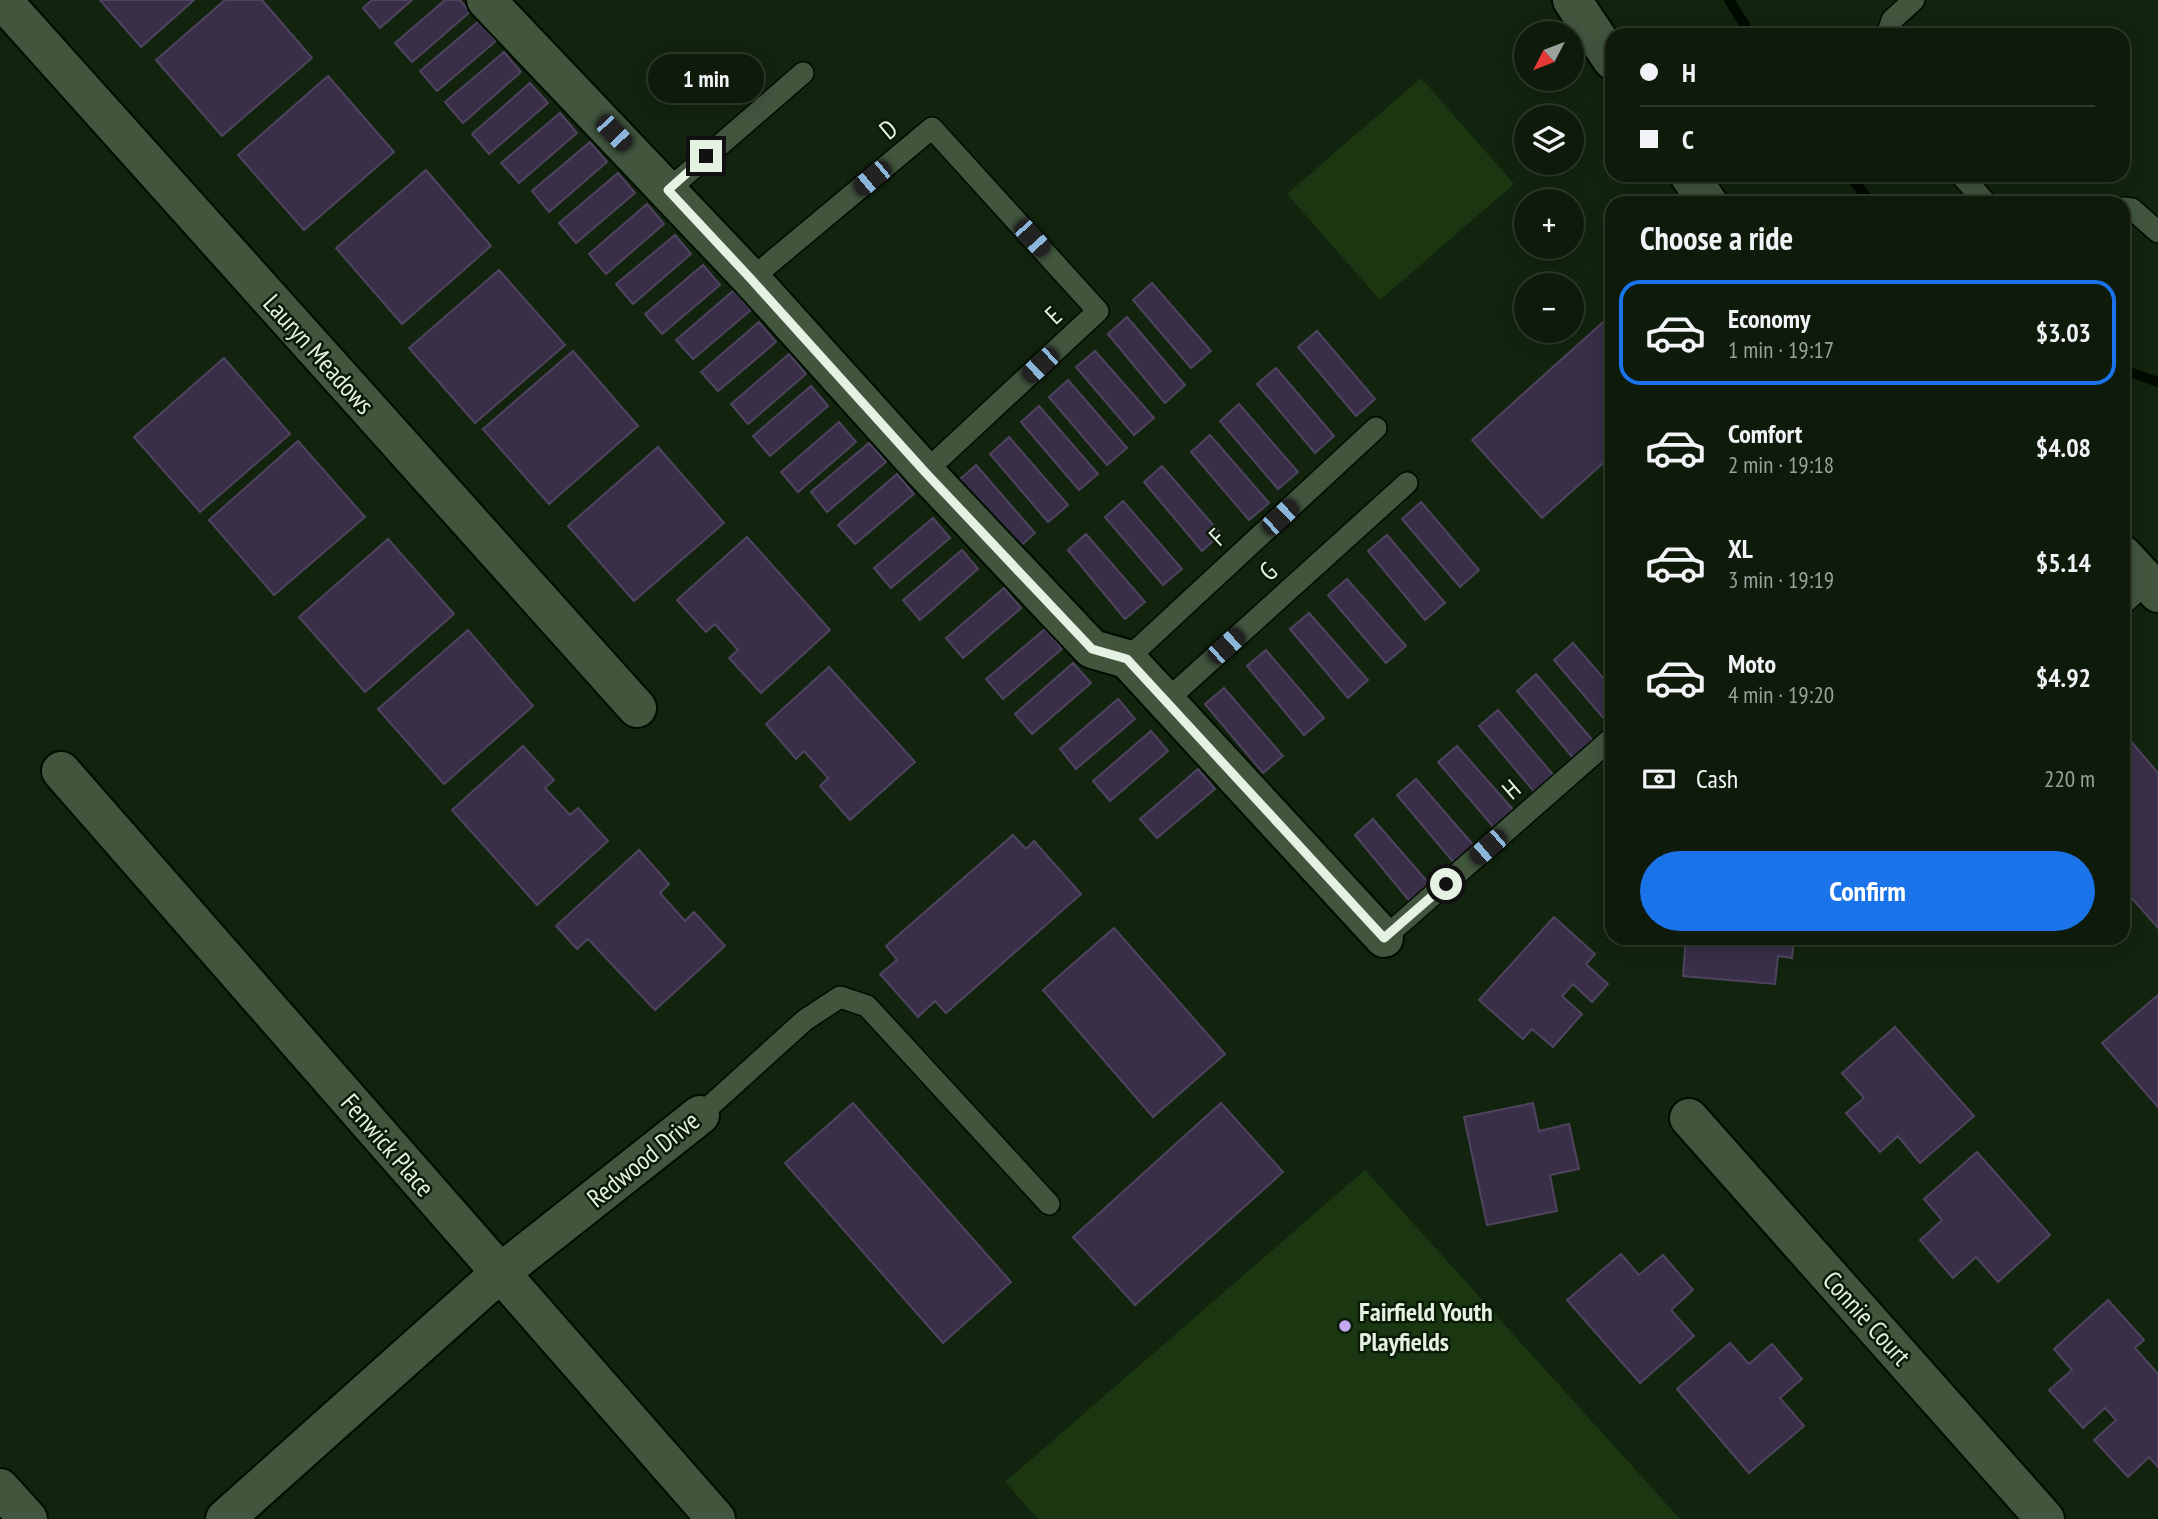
<!DOCTYPE html>
<html lang="en">
<head>
<meta charset="utf-8">
<style>
	:root { --surface:#0e1b0a; --page:#1c2818; --text:#f1f3f6; --muted:#9ba19c; --line:#2e392b; --accent:#1a73e8 }
	body { margin:0; font-family:"PT Sans Narrow",sans-serif; background:var(--page); color:var(--text); height:100vh; display:flex; flex-direction:column; font-size:26px; white-space:nowrap }
	* { box-sizing:border-box; margin:0 }
	p { font-size:23px; color:var(--muted) }
	.icon { flex:none; width:38px; height:38px; fill:none; stroke:currentColor; stroke-width:2; stroke-linecap:round; stroke-linejoin:round }
	.map { position:relative; flex:1; overflow:hidden }
	.drawer { position:absolute; left:1605px; top:196px; width:525px; height:749px; display:flex; flex-direction:column; background:var(--surface); border-radius:21px; box-shadow:0 4px 18px #0003,0 0 0 2px var(--line) }
	.drawer>* { flex:none }
	.banner { position:absolute; left:1605px; top:28px; width:525px; height:154px; border-radius:21px; box-shadow:0 4px 18px #0003,0 0 0 2px var(--line); display:grid; align-content:center; height:154px; padding:0 35px; background:var(--surface) }
	.needle { width:46px; rotate:228deg }
	.controls { position:absolute; left:1514px; top:21px; display:grid; gap:14px }
	.controls a { display:grid; place-items:center; width:70px; height:70px; border-radius:50%; background:var(--surface); box-shadow:0 4px 18px #0003,0 0 0 2px var(--line); font-size:35px }
	.end { position:absolute; width:32px; height:32px; margin:-16px; border:9px solid #e5f1e2; background:#111; box-shadow:0 0 0 4px #111 }
	.from { border-radius:50% }
	.bubble { position:absolute; height:49px; border-radius:24px; background:var(--surface); box-shadow:0 4px 18px #0003,0 0 0 2px var(--line); font-size:23px; font-weight:600; line-height:49px; text-align:center }
	.car { position:absolute; width:21px; height:42px; margin:-21px -10px; border-radius:9px; box-shadow:0 0 5px 2px #0007; background:linear-gradient(#222 24%,#8ab4d8 0 40%,#222 0 76%,#8ab4d8 0 86%,#222 0) }
	.banner b { display:flex; align-items:center; gap:24px; height:66px; font-size:26px }
	.banner b+b { border-top:2px solid var(--line) }
	.banner i { width:18px; height:18px; background:var(--text) }
	ul { padding:0; list-style:none }
	li { display:flex; align-items:center; gap:21px; height:105px; margin:0 14px 10px; padding:0 21px; border:4px solid transparent; border-radius:21px }
	li div { flex:1 }
	li b { display:block; font-size:26px }
	li em { font-style:normal; font-weight:600 }
	li.active { border-color:var(--accent) }
	li>.icon { width:63px; height:63px; stroke-width:1.5 }
	h2 { padding:0 35px; font-size:32px; line-height:84px }
	.pay { display:flex; align-items:center; gap:18px; height:77px; padding:0 35px; font-size:26px }
	.pay p { margin-inline-start:auto }
	.action { display:flex; gap:14px; margin-top:auto; padding:14px 35px }
	.action a { flex:1; height:80px; border-radius:42px; background:var(--accent); color:#fff; font-size:28px; font-weight:600; line-height:80px; text-align:center }
	.map>svg:first-child { display:block }
	.green { fill:#1a3712 }
	.lines { fill:none; stroke-linecap:round; stroke-linejoin:round }
	.stream { stroke:#000b00; stroke-width:10 }
	.building { fill:#392f48; stroke:#4f445f; stroke-width:2 }
	.service-casing { stroke:#010c00; stroke-width:24 }
	.minor-casing { stroke:#010c00; stroke-width:42 }
	.service { stroke:#42563e; stroke-width:21 }
	.minor { stroke:#42563e; stroke-width:38 }
	.route { stroke:#e5f1e2; stroke-width:9 }
	.poi-dot { fill:#c4a7f1; stroke:#091a05; stroke-width:2.5 }
	.labels { text-anchor:middle; dominant-baseline:central; stroke-width:5; stroke-linejoin:round; paint-order:stroke }
	.street-label { font-size:26px; fill:#e5f1e2; stroke:#091a05 }
	.poi-label { font-size:26px; font-weight:bold; fill:#e5f1e2; stroke:#091a05; text-anchor:start }
</style>
</head>
<body>
<div class="map">
<svg width="2158" height="1519" viewBox="0 0 2158 1519">
	<rect width="100%" height="100%" fill="#12240e"/>
	<path class="green" d="M1421,78L1514,184L1380,300L1287,194Z
		M1365,1170L1680,1519H1038L1005,1482Z"/>
	<g class="lines">
		<path class="stream" d="M1729,0L1751,35
			M1849,175L1871,203
			M2123,370L2158,382"/>
	</g>
	<path class="building" d="M100,0H194L141,47Z
		M225,0H262L312,58L222,136L156,60Z
		M372,0H412L380,28L363,8Z
		M445,0H460L470,12L412,62L395,43Z
		M479,21L496,41L437,91L420,71Z
		M504,52L521,72L463,123L445,102Z
		M328,76L394,152L304,230L238,155Z
		M530,83L548,103L489,154L472,134Z
		M560,113L577,133L519,183L501,163Z
		M590,142L607,162L549,212L532,191Z
		M426,170L491,246L402,324L336,248Z
		M618,173L635,193L576,243L559,223Z
		M647,204L664,224L606,274L589,254Z
		M675,235L691,254L633,304L616,284Z
		M703,265L720,285L662,334L645,314Z
		M499,270L565,345L475,423L409,348Z
		M1152,283L1211,351L1191,368L1133,300Z
		M734,290L751,310L693,359L676,340Z
		M1612,314V455L1542,518L1472,440Z
		M1127,317L1185,385L1165,403L1108,334Z
		M759,322L776,342L718,391L701,372Z
		M1317,331L1375,399L1356,416L1298,347Z
		M573,351L638,426L549,504L483,429Z
		M1095,351L1154,418L1134,435L1076,367Z
		M789,354L806,374L748,424L731,404Z
		M224,358L290,434L200,512L134,437Z
		M1276,368L1334,436L1315,453L1257,384Z
		M1068,380L1127,448L1107,465L1049,397Z
		M811,386L828,406L770,456L753,436Z
		M1239,404L1298,472L1278,489L1220,421Z
		M1039,406L1098,474L1079,490L1021,422Z
		M839,422L856,442L798,492L781,472Z
		M1210,435L1269,503L1249,520L1191,452Z
		M1009,437L1068,505L1048,522L990,454Z
		M298,441L365,517L274,595L209,520Z
		M869,443L886,462L827,512L811,492Z
		M658,447L724,523L634,601L568,526Z
		M976,465L1035,533L1016,550L958,481Z
		M1162,466L1221,534L1202,551L1144,482Z
		M897,474L914,494L855,544L838,525Z
		M1123,501L1182,569L1163,585L1105,517Z
		M1421,502L1479,570L1460,587L1402,519Z
		M933,518L950,538L891,588L874,568Z
		M1086,534L1145,602L1125,619L1068,550Z
		M1387,535L1445,603L1425,620L1368,551Z
		M747,537L830,630L761,693L729,658L738,650L715,624L706,632L677,600Z
		M388,539L454,614L365,692L299,617Z
		M962,550L978,569L920,620L903,600Z
		M1347,579L1406,646L1386,663L1328,595Z
		M1004,588L1021,608L963,658L946,638Z
		M1309,613L1368,680L1348,698L1290,629Z
		M1045,629L1062,649L1003,699L986,679Z
		M468,630L533,706L444,784L378,709Z
		M1573,643L1612,688V728L1554,660Z
		M1266,650L1324,718L1304,735L1247,666Z
		M1073,663L1091,683L1032,734L1015,714Z
		M829,667L915,762L850,820L820,786L828,778L804,751L796,759L766,724Z
		M1536,674L1594,742L1574,759L1517,691Z
		M1224,688L1283,756L1263,773L1205,704Z
		M1118,699L1135,719L1076,769L1060,749Z
		M1498,710L1556,778L1537,795L1479,726Z
		M1151,731L1168,751L1110,801L1093,781Z
		M2123,732L2158,773V928L2123,888Z
		M523,746L554,780L545,788L570,815L578,808L608,841L537,905L452,810Z
		M1457,746L1516,813L1496,830L1438,762Z
		M1198,769L1215,789L1157,838L1140,819Z
		M1416,779L1475,847L1455,864L1397,795Z
		M1373,819L1432,887L1412,904L1355,835Z
		M1013,835L1026,849L1034,841L1081,894L946,1013L935,1001L918,1017L880,974L897,960L886,946Z
		M639,850L669,884L660,893L685,921L694,912L725,946L655,1010L588,939L577,949L556,926Z
		M1554,917L1595,954L1586,964L1608,984L1592,1002L1573,984L1562,996L1582,1014L1553,1047L1532,1029L1523,1039L1479,1000Z
		M1114,928L1225,1054L1153,1117L1043,990Z
		M1686,938H1794L1792,958L1778,956L1775,984L1683,976Z
		M2158,995V1107L2102,1043Z
		M1895,1027L1974,1116L1920,1163L1898,1136L1880,1152L1846,1113L1864,1098L1842,1073Z
		M853,1103L1011,1282L943,1343L785,1163Z
		M1221,1103L1283,1172L1135,1305L1073,1237Z
		M1533,1103L1539,1131L1569,1124L1579,1169L1550,1175L1557,1211L1487,1225L1464,1117Z
		M1977,1152L2050,1235L1998,1282L1976,1257L1953,1278L1920,1240L1942,1220L1924,1199Z
		M1621,1254L1639,1275L1663,1255L1693,1290L1671,1310L1694,1336L1640,1383L1567,1300Z
		M2108,1300L2144,1340L2135,1348L2158,1374V1467L2149,1457L2128,1477L2094,1440L2116,1420L2105,1408L2083,1428L2049,1390L2072,1370L2054,1349Z
		M1730,1343L1749,1364L1772,1344L1802,1379L1780,1398L1804,1426L1749,1473L1677,1389Z"/>
	<g class="lines">
		<defs>
			<path id="service" d="M1887,35L1892,20L1914,0
				M1961,175L1986,203
				M668,190L803,73
				M2123,208L2132,209L2158,232
				M751,279L932,128L1098,311L925,472
				M2123,604L2148,581
				M1127,659L1376,428
				M1166,701L1407,483
				M1384,938L1612,738
				M700,1115L805,1020L840,997L867,1006L1049,1204"/>
			<path id="minor" d="M2,0L637,708
				M486,0L751,279L925,472L1092,649L1127,659L1384,938
				M1572,0L1612,60
				M1689,175L1708,203
				M2123,555L2158,593
				M61,771L716,1519
				M1689,1118L2045,1519
				M0,1488L28,1519
				M225,1519L500,1273L700,1115"/>
		</defs>
		<use href="#service" class="service-casing"/>
		<use href="#minor" class="minor-casing"/>
		<use href="#service" class="service"/>
		<use href="#minor" class="minor"/>
	</g>
	<g class="lines">
		<path class="route" d="M706,156L668,190L751,279L925,472L1092,649L1127,659L1384,938L1446,884"/>
	</g>
	<circle class="poi-dot" cx="1345" cy="1326" r="7"/>
	<g class="labels">
		<g class="street-label">
			<text transform="translate(888 129) rotate(-40)">D</text>
			<text transform="translate(1053 315) rotate(-43)">E</text>
			<text transform="translate(319 354) rotate(48)">Lauryn Meadows</text>
			<text transform="translate(1217 537) rotate(-43)">F</text>
			<text transform="translate(1268 571) rotate(-42)">G</text>
			<text transform="translate(1511 789) rotate(-41)">H</text>
			<text transform="translate(388 1145) rotate(49)">Fenwick Place</text>
			<text transform="translate(643 1159) rotate(-39)">Redwood Drive</text>
			<text transform="translate(1867 1318) rotate(48)">Connie Court</text>
		</g>
		<g class="poi-label">
			<text x="1359" y="1311">Fairfield Youth<tspan x="1359" dy="30">Playfields</tspan></text>
		</g>
	</g>
</svg>
<div class="controls">
<a><svg class="needle" viewBox="-14 -14 28 28"><path d="M0-13l5 13h-10z" fill="#e53935"/><path d="M0 13l5-13h-10z" fill="#9ba19c"/></svg></a>
<a><svg class="icon" aria-label="layers" viewBox="0 0 24 24"><path d="M12 4l9 5-9 5-9-5zM3 14l9 5 9-5"/></svg></a>
<a>+</a>
<a>−</a>
</div>
<i class="end from" style="left:1446px;top:884px"></i>
<i class="end" style="left:706px;top:156px"></i>
<div class="bubble" style="left:648px;top:54px;width:116px">1 min</div>
<i class="car" style="left:614px;top:133px;rotate:136deg"></i>
<i class="car" style="left:872px;top:178px;rotate:230deg"></i>
<i class="car" style="left:1032px;top:238px;rotate:138deg"></i>
<i class="car" style="left:1040px;top:365px;rotate:227deg"></i>
<i class="car" style="left:1280px;top:517px;rotate:47deg"></i>
<i class="car" style="left:1226px;top:646px;rotate:48deg"></i>
<i class="car" style="left:1488px;top:847px;rotate:229deg"></i>
<div class="banner">
<b><i class="from"></i>H</b>
<b><i></i>C</b>
</div>
<section class="drawer">
<h2>Choose a ride</h2>
<ul>
<li class="active"><svg class="icon" aria-label="car" viewBox="0 0 24 24"><path d="M5 17H2v-5l4-1 3-4h7l3 4 3 1v5h-3M9 17h6M6 11h13"/><circle cx="7" cy="17" r="2"/><circle cx="17" cy="17" r="2"/></svg><div><b>Economy</b><p>1 min · 19:17</p></div><em>$3.03</em></li>
<li><svg class="icon" aria-label="car" viewBox="0 0 24 24"><path d="M5 17H2v-5l4-1 3-4h7l3 4 3 1v5h-3M9 17h6M6 11h13"/><circle cx="7" cy="17" r="2"/><circle cx="17" cy="17" r="2"/></svg><div><b>Comfort</b><p>2 min · 19:18</p></div><em>$4.08</em></li>
<li><svg class="icon" aria-label="car" viewBox="0 0 24 24"><path d="M5 17H2v-5l4-1 3-4h7l3 4 3 1v5h-3M9 17h6M6 11h13"/><circle cx="7" cy="17" r="2"/><circle cx="17" cy="17" r="2"/></svg><div><b>XL</b><p>3 min · 19:19</p></div><em>$5.14</em></li>
<li><svg class="icon" aria-label="car" viewBox="0 0 24 24"><path d="M5 17H2v-5l4-1 3-4h7l3 4 3 1v5h-3M9 17h6M6 11h13"/><circle cx="7" cy="17" r="2"/><circle cx="17" cy="17" r="2"/></svg><div><b>Moto</b><p>4 min · 19:20</p></div><em>$4.92</em></li>
</ul>
<div class="pay"><svg class="icon" aria-label="cash" viewBox="0 0 24 24"><path d="M3 7h18v10H3z"/><circle cx="12" cy="12" r="2"/></svg>Cash<p>220 m</p></div>
<div class="action"><a>Confirm</a></div>
</section>
</div>
</body>
</html>
